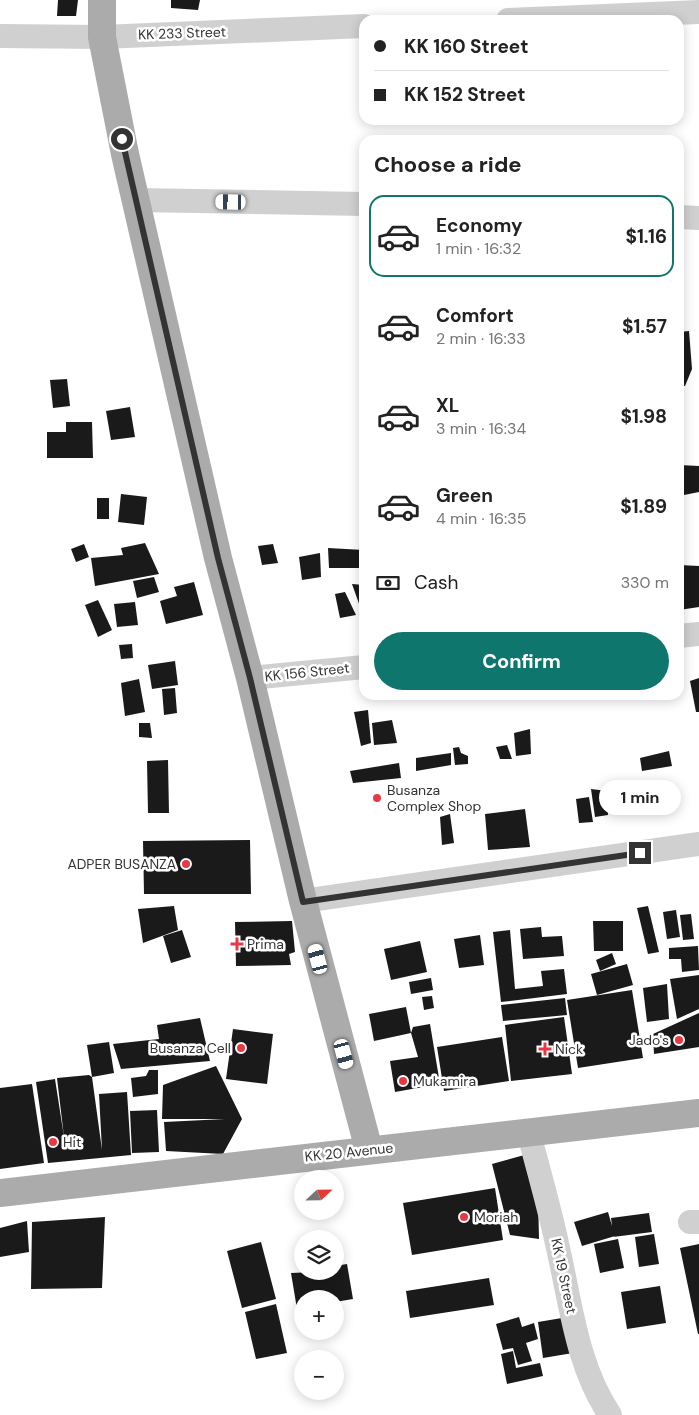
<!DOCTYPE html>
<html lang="en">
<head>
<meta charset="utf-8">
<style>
	:root { --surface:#fff; --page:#f2f2f2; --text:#222; --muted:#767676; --line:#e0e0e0; --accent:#0f766e }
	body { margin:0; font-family:"DM Sans",sans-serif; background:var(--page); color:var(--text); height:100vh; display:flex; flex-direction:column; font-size:19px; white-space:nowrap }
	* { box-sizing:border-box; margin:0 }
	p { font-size:16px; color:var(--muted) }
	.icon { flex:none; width:28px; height:28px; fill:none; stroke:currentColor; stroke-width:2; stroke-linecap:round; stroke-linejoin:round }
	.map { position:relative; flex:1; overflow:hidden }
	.drawer { position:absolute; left:359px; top:135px; width:325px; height:565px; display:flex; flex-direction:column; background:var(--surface); border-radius:15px; box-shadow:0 2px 12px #0003 }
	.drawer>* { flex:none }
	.hud { position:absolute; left:359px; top:15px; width:325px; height:110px; border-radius:15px; box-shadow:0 2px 12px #0003; display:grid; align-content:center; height:110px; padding:0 15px; background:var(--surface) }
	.needle { width:32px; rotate:68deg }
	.controls { position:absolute; left:294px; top:1170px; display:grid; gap:10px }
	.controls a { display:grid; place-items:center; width:50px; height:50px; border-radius:50%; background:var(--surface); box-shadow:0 2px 12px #0003; font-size:25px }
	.end { position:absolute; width:22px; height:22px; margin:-11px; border:6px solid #333; background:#fff; box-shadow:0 0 0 2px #fff }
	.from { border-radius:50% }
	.bubble { position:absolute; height:35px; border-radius:18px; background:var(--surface); box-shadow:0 2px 12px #0003; font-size:16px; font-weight:700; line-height:35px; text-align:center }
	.car { position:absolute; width:15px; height:30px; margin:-15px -8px; border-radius:6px; box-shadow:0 0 4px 1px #0007; background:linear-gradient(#fff 24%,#345 0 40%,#fff 0 76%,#345 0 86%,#fff 0) }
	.hud b { display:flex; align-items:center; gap:18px; height:48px; font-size:19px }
	.hud b+b { border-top:1px solid var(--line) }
	.hud i { width:12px; height:12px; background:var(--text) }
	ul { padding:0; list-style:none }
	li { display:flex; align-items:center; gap:15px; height:82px; margin:0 10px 8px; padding:0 5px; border:2px solid transparent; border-radius:15px }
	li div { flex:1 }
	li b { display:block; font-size:19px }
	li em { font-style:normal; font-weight:700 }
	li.on { border-color:var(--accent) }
	li>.icon { width:45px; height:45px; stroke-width:1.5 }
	h2 { padding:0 15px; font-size:22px; line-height:60px }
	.pay { display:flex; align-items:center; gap:12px; height:55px; padding:0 15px; font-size:19px }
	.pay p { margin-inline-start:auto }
	.button { display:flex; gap:10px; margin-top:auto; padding:10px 15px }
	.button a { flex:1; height:58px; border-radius:30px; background:var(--accent); color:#fff; font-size:20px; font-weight:700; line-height:58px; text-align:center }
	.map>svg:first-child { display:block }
	.building { fill:#1a1a1a }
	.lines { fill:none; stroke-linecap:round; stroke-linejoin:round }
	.minor { stroke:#d0d0d0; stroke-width:24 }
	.major { stroke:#ababab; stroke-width:28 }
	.route { stroke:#333; stroke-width:6 }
	.poi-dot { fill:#e63946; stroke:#fff; stroke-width:2 }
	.labels { text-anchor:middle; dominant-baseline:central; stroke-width:5; stroke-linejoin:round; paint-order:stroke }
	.street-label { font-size:14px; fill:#333; stroke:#fff }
	.poi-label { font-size:14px; fill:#333; stroke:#fff; text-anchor:start }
</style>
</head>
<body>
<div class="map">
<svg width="699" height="1415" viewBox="0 0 699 1415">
	<rect width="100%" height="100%" fill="#fff"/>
	<path class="building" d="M58,0H78L76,16H57Z
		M171,0H200L198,10L171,8Z
		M689,331L692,369L685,386H679V332Z
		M67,379L70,406L53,408L50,380Z
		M130,407L135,437L111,440L106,411Z
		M66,422H92L93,458H47V432H66Z
		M679,465L699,466V492L679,496Z
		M121,494L147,497L144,525L118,522Z
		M97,498H109V519H97Z
		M145,543L159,574L95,586L91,558L123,555L121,548Z
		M84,544L89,557L76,562L71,549Z
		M273,544L278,563L262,565L258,546Z
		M328,548L364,550V568H329Z
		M320,553L321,577L302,580L299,557Z
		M679,565L699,566V607L679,610Z
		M154,577L159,592L137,598L133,581Z
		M194,582L203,615L166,624L160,601L177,596L174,587Z
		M352,584L364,585V611L362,612Z
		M345,592L356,615L340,618L335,594Z
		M98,600L112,630L98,637L85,605Z
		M135,602L138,625L117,627L114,604Z
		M132,644L133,658L121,659L119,645Z
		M175,661L178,685L152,689L148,665Z
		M699,678V712H696L690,681Z
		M139,679L145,712L125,716L121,683Z
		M175,688L177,713L164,715L162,689Z
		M368,710L371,743L361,746L354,712Z
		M392,720L397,743L374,745L372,723Z
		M139,723H150L152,738L139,737Z
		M530,729L531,754L516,756L514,733Z
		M507,745L512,759H500L496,747Z
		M459,747L461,753L468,756V764L455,765L453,748Z
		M669,751L672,766L642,771L640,758Z
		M451,753V765L416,771V758Z
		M168,760L169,813H148L147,761Z
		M399,763L401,778L353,783L350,771Z
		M591,789L607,791L608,815L595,817Z
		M589,797L593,822L579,823L576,799Z
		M525,809L530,847L488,850L485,814Z
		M450,814L454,843L442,845L440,817Z
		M250,840L251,894H144L143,841Z
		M174,906L178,930L143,943L138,909Z
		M648,906L659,952L648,954L637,908Z
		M676,910L680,937L667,939L663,912Z
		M691,914L694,939L683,940L680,915Z
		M292,921L295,952L289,954L291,965L236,966L235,922Z
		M593,921H623V951H594Z
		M541,927L542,937L562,936L564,956L523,959L520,929Z
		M182,930L191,957L171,963L163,936Z
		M510,930L515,989L543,986L541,971L564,969L567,994L501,1002L493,932Z
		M480,935L484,965L459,968L454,939Z
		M420,941L427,972L391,980L384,949Z
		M698,946L699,970L682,972L681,959H669V948Z
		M612,953L616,964L600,971L596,960Z
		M627,964L633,985L597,995L591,974Z
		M699,975V1009L677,1019L670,979Z
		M431,978L433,990L411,994L409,982Z
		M667,984L669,1019L647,1022L643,988Z
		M632,990L643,1058L578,1068L567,1000Z
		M432,996L434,1008L424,1010L422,997Z
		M565,998L567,1015L503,1021L501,1005Z
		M406,1007L411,1033L413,1027L430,1024L440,1084L395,1092L390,1061L418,1057L411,1033L374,1041L369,1014Z
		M699,1013V1047L654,1054L653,1034Z
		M564,1017L572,1074L511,1081L505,1025Z
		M200,1018L210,1061L121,1069L113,1044L159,1039L157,1025Z
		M233,1029L273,1034L267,1084L226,1079Z
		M502,1037L509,1081L444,1091L437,1047Z
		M109,1042L114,1073L92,1077L102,1150L99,1094L127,1092L131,1155L48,1163L36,1082L55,1079L64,1137L57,1078L89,1075L92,1077L87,1045Z
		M216,1066L242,1119L223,1154L166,1151L164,1122L225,1119H162L163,1085Z
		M149,1070H158V1094L133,1097L131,1078L146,1076Z
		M32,1084L44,1163L0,1169V1088Z
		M157,1110L159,1152L132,1153L130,1111Z
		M528,1154L538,1196L539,1239L510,1235L492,1164Z
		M495,1188L503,1240L412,1255L403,1203Z
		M608,1212L612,1226L611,1218L649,1213L652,1232L613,1237L615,1236L582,1246L574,1222Z
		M105,1217L102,1288L31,1289L32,1222Z
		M27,1221L29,1252L0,1257V1228Z
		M654,1234L659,1264L639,1267L635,1237Z
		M618,1239L624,1268L600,1273L594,1244Z
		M261,1242L276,1299L242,1308L227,1251Z
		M699,1244V1334H698L680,1248Z
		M347,1264L353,1299L335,1302V1299H302V1308L297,1309L291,1273L335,1271V1266Z
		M489,1278L494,1305L410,1318L406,1291Z
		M660,1286L666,1323L627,1329L621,1292Z
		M276,1304L287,1353L256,1359L245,1312Z
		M519,1317L522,1327L534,1323L538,1339L526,1343L532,1361L518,1365L513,1348L503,1350L496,1324Z
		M568,1317L573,1353L543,1358L538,1322Z
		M513,1351L516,1368L540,1363L543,1376L507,1384L501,1354Z"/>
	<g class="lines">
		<path class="minor" d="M508,20L699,12
			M0,36L102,37L364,26
			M136,200L364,204
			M679,217L699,218
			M679,636L699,634
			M250,678L364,667
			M303,901L699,844
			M529,1134C539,1172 550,1210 558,1248C571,1305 577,1366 610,1415
			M690,1222H699"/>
		<path class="major" d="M102,0V37L125,154L218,558L250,678L303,901L369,1150
			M0,1193L699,1113"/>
	</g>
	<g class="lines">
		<path class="route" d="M122,139L218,558L250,678L303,902L640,853"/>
	</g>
	<g class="poi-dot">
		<circle cx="377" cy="798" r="5"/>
		<circle cx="186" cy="864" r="5"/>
		<path d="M234.5 936.5h5v5h5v5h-5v5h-5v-5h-5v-5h5z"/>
		<circle cx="679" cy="1040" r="5"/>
		<circle cx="241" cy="1048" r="5"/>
		<path d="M542.5 1041.5h5v5h5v5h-5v5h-5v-5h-5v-5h5z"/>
		<circle cx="403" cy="1081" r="5"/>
		<circle cx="53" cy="1142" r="5"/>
		<circle cx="464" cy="1217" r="5"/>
	</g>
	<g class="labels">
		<g class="street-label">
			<text transform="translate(182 33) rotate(-2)">KK 233 Street</text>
			<text transform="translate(307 672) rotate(-6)">KK 156 Street</text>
			<text transform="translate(349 1152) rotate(-6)">KK 20 Avenue</text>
			<text transform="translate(564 1276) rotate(78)">KK 19 Street</text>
		</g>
		<g class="poi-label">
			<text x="387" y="790">Busanza<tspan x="387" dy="16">Complex Shop</tspan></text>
			<text x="176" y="864" text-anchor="end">ADPER BUSANZA</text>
			<text x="247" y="944">Prima</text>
			<text x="669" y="1040" text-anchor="end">Jado's</text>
			<text x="231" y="1048" text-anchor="end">Busanza Cell</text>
			<text x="555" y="1049">Nick</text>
			<text x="413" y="1081">Mukamira</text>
			<text x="63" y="1142">Hit</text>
			<text x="474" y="1217">Moriah</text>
		</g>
	</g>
</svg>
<div class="controls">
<a><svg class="needle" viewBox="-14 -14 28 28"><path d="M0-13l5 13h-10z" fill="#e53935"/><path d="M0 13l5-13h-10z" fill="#767676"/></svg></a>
<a><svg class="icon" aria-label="layers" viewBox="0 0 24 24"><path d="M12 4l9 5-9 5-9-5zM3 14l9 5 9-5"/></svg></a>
<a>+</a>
<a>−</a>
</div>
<i class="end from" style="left:122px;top:139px"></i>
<i class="end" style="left:640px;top:853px"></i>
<div class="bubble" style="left:599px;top:780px;width:82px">1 min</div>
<i class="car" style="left:231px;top:202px;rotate:271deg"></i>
<i class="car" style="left:318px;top:959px;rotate:345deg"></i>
<i class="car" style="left:344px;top:1054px;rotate:165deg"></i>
<div class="hud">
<b><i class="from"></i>KK 160 Street</b>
<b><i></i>KK 152 Street</b>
</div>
<section class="drawer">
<h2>Choose a ride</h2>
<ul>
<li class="on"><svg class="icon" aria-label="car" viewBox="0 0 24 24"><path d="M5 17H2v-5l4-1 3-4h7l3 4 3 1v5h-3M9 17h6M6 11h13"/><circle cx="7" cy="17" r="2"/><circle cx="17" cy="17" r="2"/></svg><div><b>Economy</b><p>1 min · 16:32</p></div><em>$1.16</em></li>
<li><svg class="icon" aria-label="car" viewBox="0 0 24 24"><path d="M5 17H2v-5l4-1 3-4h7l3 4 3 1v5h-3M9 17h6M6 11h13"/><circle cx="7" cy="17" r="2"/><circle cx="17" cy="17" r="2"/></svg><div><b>Comfort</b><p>2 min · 16:33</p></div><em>$1.57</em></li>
<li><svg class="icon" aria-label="car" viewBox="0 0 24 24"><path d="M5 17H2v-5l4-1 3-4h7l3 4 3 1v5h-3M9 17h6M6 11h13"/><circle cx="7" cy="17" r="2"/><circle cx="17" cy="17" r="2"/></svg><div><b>XL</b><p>3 min · 16:34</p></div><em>$1.98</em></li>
<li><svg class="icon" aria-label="car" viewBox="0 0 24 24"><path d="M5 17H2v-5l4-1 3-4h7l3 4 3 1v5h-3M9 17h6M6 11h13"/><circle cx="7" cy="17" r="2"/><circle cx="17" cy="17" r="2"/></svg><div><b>Green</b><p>4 min · 16:35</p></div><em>$1.89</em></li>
</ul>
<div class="pay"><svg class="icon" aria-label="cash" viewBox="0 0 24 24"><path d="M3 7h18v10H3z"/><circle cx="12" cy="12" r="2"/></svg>Cash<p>330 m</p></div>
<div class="button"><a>Confirm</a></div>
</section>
</div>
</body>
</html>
